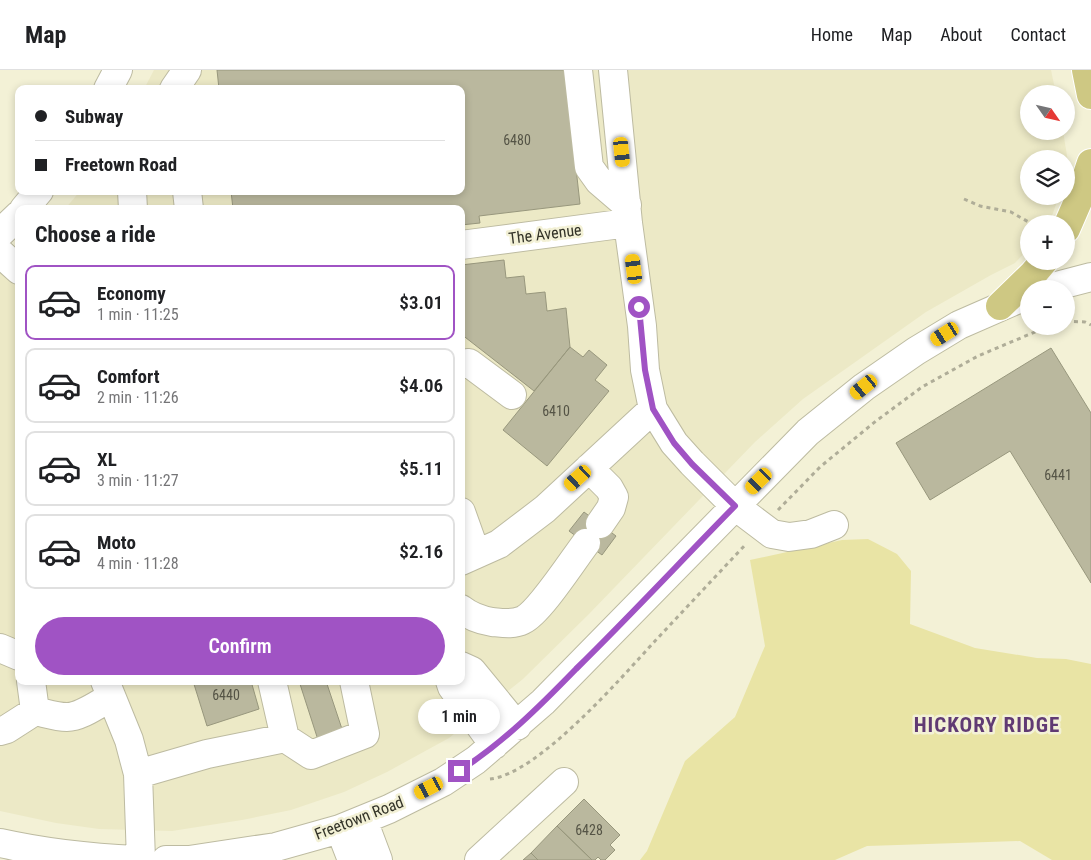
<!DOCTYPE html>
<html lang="en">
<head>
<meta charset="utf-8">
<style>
	:root { --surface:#fff; --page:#f6f6f6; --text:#202124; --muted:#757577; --line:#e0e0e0; --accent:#a053c4 }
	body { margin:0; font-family:"Roboto Condensed",sans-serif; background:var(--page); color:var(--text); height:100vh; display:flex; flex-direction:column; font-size:19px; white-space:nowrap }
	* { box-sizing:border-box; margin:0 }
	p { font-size:16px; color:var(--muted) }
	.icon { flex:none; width:28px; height:28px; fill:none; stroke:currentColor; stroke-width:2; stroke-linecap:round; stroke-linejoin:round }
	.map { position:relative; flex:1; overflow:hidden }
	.details { position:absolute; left:15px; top:135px; width:450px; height:480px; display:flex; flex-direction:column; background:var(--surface); border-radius:10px; box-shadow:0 2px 8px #0003 }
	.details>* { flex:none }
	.guide { position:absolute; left:15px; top:15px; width:450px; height:110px; border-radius:10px; box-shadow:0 2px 8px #0003; display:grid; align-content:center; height:110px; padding:0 20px; background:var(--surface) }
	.needle { width:32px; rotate:124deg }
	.buttons { position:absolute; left:1020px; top:15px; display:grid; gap:10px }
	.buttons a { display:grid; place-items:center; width:55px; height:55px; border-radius:50%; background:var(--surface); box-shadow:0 2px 8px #0003; font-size:25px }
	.end { position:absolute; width:22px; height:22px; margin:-11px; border:6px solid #a053c4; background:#fff; box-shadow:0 0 0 2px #fff }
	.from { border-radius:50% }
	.bubble { position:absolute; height:35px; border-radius:18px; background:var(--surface); box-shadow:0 2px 8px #0003; font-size:16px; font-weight:600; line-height:35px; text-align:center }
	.car { position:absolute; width:15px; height:30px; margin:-15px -8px; border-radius:6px; box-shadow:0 0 4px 1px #0007; background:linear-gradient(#f5c518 24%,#345 0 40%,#f5c518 0 76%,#345 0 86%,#f5c518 0) }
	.guide b { display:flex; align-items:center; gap:18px; height:48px; font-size:19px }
	.guide b+b { border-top:1px solid var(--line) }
	.guide i { width:12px; height:12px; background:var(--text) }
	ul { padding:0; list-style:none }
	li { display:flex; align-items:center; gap:15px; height:75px; margin:0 10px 8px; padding:0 10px; border:2px solid var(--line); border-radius:10px }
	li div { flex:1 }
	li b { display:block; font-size:19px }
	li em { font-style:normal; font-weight:600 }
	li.current { border-color:var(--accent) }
	li>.icon { width:45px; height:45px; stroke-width:1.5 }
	h2 { padding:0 20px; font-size:22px; line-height:60px }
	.button { display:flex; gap:10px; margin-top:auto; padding:10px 20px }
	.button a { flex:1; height:58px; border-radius:30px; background:var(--accent); color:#fff; font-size:20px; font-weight:600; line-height:58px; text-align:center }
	header { display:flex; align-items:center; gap:30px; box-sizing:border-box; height:70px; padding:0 25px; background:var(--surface); border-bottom:1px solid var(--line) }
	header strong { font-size:24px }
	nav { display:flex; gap:28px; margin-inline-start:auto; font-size:18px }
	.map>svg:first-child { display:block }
	.built { fill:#ece9c6 }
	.green { fill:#e9e4a5 }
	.building { fill:#bab89e; stroke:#98977d }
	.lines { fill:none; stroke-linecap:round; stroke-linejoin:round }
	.minor-casing { stroke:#bdbba1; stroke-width:30 }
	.major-casing { stroke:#fff; stroke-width:30 }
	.path { stroke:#afad98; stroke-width:3; stroke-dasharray:4 4; stroke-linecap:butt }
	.minor { stroke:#fff; stroke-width:28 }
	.major { stroke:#cec883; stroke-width:28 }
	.route { stroke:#a053c4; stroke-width:6 }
	.labels { text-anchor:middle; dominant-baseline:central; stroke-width:5; stroke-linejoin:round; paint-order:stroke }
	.number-label { font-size:14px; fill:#555446 }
	.street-label { font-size:16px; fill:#333328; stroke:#f3f1d6 }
	.district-label { font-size:21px; font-weight:bold; letter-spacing:1px; fill:#603a73; stroke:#f3f1d6 }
</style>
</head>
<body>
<header>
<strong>Map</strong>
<nav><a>Home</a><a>Map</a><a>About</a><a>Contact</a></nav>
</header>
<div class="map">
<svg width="1091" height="790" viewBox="0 0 1091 790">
	<rect width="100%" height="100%" fill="#f3f1d6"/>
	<path class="built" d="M154,0H1051L1056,24H1029V61H1063L1068,92L1066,102V89H1029V126H1059L1049,154H1029V178L1015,193L991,205L926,242L803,329L755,372L589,544L523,609L449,668L387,702L344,722L291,740L242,750L172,761L99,759L56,753L0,741V203L19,186V611H461V139H65L80,121H461V19H144Z"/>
	<path class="green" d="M868,469L897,484L911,501L910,554L975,578L1037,588L1066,589L1091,594V790H1052L1020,771L867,776L835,790H640L647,781L685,691L735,647L765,576L750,490L842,470Z"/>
	<path class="building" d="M217,0H565L580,134L479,146L480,153L461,155V139H233L231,121H461V19H219Z
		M504,190L506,208L524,206L526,224L545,222L547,241L566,238L570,277L534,321L461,264V195Z
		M570,277L583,287L589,280L607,295L595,310L609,321L547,396L503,360Z
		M1051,278L1091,343V513L1010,381L930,430L896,373Z
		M584,442L616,466L602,485L569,461Z
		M193,611H251L259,639L207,656Z
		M299,611H326L344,665L319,673Z
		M584,729L620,765L610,775L615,780L605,790H601L598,787L595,790H592L557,756Z
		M557,756L592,790H538L531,783Z
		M531,783L538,790H523Z"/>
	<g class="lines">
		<defs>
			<path id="minor" d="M578,0L589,97L599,111L627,135
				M613,0L628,153L642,256L645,300L653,339L674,373L692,393L735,436L772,464L789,467L811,464L834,455
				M108,19L118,0
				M174,19L187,0
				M132,121L133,139
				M187,121L189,139
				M24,139L39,121
				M0,163L19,145
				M461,175L628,153
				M0,183L19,200
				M1045,219L1091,207
				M461,294L469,293L512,325
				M589,398L609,418L614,427L611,438L600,454
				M461,442L476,484
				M461,491L499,474L545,439L653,339
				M461,539C471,547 480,550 492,552C503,553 513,555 523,550C539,543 573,490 586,473
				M0,578L19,586
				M461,596L472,601L517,656
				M31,611L35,641C45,643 56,647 67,647C81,647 98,634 111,627
				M105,611L129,670L138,704L141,790
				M272,611L285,668
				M450,611L452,617L494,675
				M0,661L7,659L35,641
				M138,704L207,684L285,668L311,685L365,664L354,611
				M363,750L378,790
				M340,759L352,790
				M0,773C45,783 90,788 136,790
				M166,790H189L276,777L340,759L389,739L443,712L476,690L543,632L808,362L864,317L916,281L959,255L1023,227
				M479,790L564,712"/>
			<path id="major" d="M1086,0L1091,25
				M1066,159L1079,129L1091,93
				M1000,236L1033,204L1044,191"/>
		</defs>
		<use href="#minor" class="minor-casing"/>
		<use href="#major" class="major-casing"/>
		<path class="path" d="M964,129L980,136L1011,142L1032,154
			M1066,251L1085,252L1091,255
			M778,440L820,397L876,351L922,317L978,286L1049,256
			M490,709C538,704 621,608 655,571C685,539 716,506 746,474"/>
		<use href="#minor" class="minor"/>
		<use href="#major" class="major"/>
	</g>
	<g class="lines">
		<path class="route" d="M459,701C503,673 540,636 576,599C630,546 682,490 735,436L692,394L674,373L653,339L645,300L639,237"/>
	</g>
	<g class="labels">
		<g class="number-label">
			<text x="517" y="70">6480</text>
			<text x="556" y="341">6410</text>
			<text x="1058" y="405">6441</text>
			<text x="226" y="625">6440</text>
			<text x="589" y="760">6428</text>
		</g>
		<g class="street-label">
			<text transform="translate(545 164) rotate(-7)">The Avenue</text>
			<text transform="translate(359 748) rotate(-21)">Freetown Road</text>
		</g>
		<g class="district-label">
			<text x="987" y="655">HICKORY RIDGE</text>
		</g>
	</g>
</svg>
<div class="buttons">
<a><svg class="needle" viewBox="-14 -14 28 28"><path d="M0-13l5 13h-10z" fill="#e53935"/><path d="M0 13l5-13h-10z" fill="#757577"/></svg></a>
<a><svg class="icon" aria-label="layers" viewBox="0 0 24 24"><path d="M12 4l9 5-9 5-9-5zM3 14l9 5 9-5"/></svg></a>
<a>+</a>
<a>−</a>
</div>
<i class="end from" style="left:639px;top:237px"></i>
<i class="end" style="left:459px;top:701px"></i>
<div class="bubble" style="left:418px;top:629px;width:82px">1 min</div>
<i class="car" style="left:622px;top:82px;rotate:174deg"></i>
<i class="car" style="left:634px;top:199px;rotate:353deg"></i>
<i class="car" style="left:945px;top:264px;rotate:238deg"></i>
<i class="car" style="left:864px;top:317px;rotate:231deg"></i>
<i class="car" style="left:578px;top:408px;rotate:228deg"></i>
<i class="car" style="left:759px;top:411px;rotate:225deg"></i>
<i class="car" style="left:429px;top:718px;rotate:243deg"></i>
<div class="guide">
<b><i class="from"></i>Subway</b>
<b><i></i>Freetown Road</b>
</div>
<section class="details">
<h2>Choose a ride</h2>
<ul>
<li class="current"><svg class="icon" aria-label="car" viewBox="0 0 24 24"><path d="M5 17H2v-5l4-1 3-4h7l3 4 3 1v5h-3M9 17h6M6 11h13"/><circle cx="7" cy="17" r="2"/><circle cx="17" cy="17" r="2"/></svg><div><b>Economy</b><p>1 min · 11:25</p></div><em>$3.01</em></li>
<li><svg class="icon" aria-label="car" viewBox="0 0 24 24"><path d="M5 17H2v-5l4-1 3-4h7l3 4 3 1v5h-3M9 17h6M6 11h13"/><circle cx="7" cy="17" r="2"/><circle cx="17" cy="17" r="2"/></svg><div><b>Comfort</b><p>2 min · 11:26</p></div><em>$4.06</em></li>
<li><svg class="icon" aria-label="car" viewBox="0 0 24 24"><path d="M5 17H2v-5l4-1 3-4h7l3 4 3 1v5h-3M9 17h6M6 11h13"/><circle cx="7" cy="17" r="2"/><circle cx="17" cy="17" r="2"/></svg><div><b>XL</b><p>3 min · 11:27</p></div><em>$5.11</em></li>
<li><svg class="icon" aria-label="car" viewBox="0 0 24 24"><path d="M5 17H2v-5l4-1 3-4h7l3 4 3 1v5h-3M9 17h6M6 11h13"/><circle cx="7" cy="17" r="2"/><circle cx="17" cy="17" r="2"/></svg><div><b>Moto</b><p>4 min · 11:28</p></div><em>$2.16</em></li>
</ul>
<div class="button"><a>Confirm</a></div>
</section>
</div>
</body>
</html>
